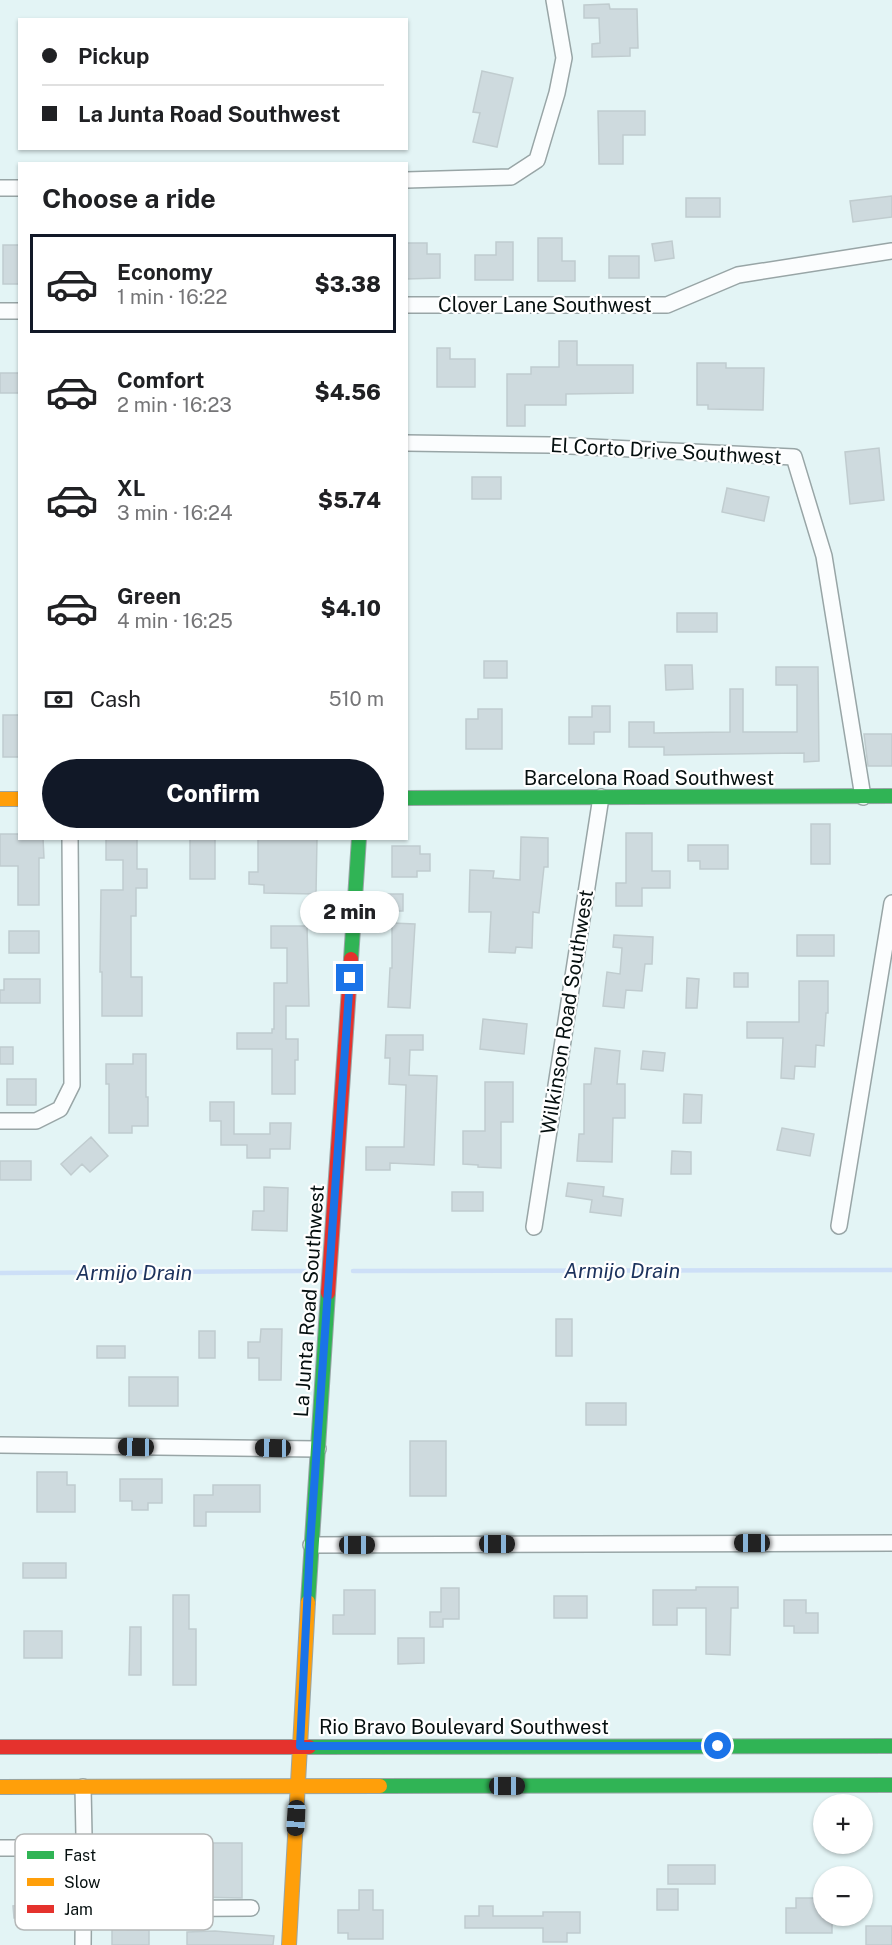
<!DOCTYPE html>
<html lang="en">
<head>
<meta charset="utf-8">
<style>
	:root { --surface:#fff; --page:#f6f6f6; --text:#202124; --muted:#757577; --line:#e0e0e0; --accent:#111827 }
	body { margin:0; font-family:"Public Sans",sans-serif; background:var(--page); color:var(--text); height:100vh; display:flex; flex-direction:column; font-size:22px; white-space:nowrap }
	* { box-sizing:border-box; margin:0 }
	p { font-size:20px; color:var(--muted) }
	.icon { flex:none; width:33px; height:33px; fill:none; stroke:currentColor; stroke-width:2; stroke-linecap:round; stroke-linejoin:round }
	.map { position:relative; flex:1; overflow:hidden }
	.sheet { position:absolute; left:18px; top:162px; width:390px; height:678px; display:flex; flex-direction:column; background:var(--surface); border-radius:0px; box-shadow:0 2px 4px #0004 }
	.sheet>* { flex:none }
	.banner { position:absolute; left:18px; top:18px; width:390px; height:132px; border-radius:0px; box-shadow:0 2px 4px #0004; display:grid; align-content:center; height:132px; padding:0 24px; background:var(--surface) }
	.buttons { position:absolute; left:813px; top:1794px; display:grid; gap:12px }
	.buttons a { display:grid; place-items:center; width:60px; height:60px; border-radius:50%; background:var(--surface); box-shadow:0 2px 4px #0004; font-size:30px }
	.end { position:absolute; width:27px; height:27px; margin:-14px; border:8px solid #1a73e8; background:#fff; box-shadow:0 0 0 3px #fff }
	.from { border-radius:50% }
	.bubble { position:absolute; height:42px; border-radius:21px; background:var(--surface); box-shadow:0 2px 4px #0004; font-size:20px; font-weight:800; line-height:42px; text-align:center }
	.car { position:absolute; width:18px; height:36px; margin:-18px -9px; border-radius:8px; box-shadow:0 0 4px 2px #0007; background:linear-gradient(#222 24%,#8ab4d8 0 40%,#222 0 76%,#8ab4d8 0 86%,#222 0) }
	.banner b { display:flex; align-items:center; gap:21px; height:57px; font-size:22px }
	.banner b+b { border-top:2px solid var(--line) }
	.banner i { width:15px; height:15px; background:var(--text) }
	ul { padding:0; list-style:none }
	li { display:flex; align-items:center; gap:18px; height:99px; margin:0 12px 9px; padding:0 12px; border:3px solid transparent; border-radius:0px }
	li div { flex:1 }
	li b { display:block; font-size:22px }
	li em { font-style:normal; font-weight:800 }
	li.current { border-color:var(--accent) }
	li>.icon { width:54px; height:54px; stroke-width:1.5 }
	h2 { padding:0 24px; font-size:27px; line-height:72px }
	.pay { display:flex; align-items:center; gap:15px; height:66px; padding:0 24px; font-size:22px }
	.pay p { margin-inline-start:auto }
	.cta { display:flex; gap:12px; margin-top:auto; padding:12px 24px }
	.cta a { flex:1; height:69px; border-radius:36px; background:var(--accent); color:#fff; font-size:24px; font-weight:800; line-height:69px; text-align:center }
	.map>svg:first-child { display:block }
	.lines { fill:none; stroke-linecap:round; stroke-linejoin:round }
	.stream { stroke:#cddff7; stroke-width:4.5 }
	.building { fill:#cedade; stroke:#c0cccf; stroke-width:1.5 }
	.street-casing { stroke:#98a5a6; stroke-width:18 }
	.fast-casing { stroke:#98a5a6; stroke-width:16 }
	.slow-casing { stroke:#98a5a6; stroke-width:16 }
	.jam-casing { stroke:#98a5a6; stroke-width:16 }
	.street { stroke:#fbfdfe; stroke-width:15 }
	.fast { stroke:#30b455; stroke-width:14 }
	.slow { stroke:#ff9f0a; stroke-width:14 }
	.jam { stroke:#e5322d; stroke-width:14 }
	.route { stroke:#1a73e8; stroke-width:8 }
	.labels { text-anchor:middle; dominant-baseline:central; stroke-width:4.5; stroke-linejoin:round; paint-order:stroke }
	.street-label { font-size:20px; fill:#050f0f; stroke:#fff }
	.water-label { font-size:21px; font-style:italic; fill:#1c325d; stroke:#fff }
	.key { fill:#fff; stroke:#b4b7b7; stroke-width:1.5 }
	.key-label { font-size:16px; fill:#050f0f }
</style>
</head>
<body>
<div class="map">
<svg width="892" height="1945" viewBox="0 0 892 1945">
	<rect width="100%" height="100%" fill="#e3f4f5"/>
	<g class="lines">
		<path class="stream" d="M353,1271L892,1270
			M0,1273L304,1271"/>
	</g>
	<path class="building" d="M609,4L610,9H637L638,48H630V56L592,57V44L600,43L599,18H584V5Z
		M482,71L513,78L497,147L473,142L480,113L473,112Z
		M598,111H645V135H623V164H599Z
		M892,196V217L853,222L850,201Z
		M686,198H720V217H686Z
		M538,238H562V261H575V281H538Z
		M672,241L674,258L655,261L652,244Z
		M496,242H513V280H475V255H496Z
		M406,243H427V254H440V278L406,279Z
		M3,245H20V284H3Z
		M609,256H639V278H609Z
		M559,341H577V365H633V393L566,394V405H525V426H507V374H531V367H559Z
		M437,348H450V359H475V387H437Z
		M697,363H726V368H764L763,410L708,409V405H697Z
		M0,373H20V393H0Z
		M879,448L884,500L850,504L845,452Z
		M472,477H501V499H472Z
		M727,488L769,497L764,521L722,512Z
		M677,613H717V632H677Z
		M484,661H507V678H484Z
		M665,665H692L693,689L666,690Z
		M776,667H818L819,761L804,762V753L664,755V747H629V722H654V733L730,732V689H743V732H797V685H776Z
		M592,706H610V732H594V744H569V717H592Z
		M478,709H502V749H466V719H478Z
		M3,715H20V757H3Z
		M864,734H892V766H868Z
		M811,824H830V864H811Z
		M626,833H652V871H670V888H642V906H616V883H626Z
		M0,834H20V838H43L44,858H39V905H18V866H0Z
		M521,837L548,838V867H544L539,913L533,912L532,948L516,947L515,953L489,952L491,912H469L470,870L494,871L493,878L520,880Z
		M106,838H137V869H147V888H136V916H131V977H142V1016H102V972H100L101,890H123V860H106Z
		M190,838H215V879H190Z
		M258,838H317L316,894L264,893V885L249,884V872H258Z
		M688,845H728V869H700V861H688Z
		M392,846H420V854H430V871H417V877H392Z
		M387,894H403V911H387Z
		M392,923L415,924L410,1008L388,1007L390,968H392Z
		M271,926H307L309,1006H286V1039H298V1060H295V1094H272V1049H237V1033H272V1029H274V983H287V948H271Z
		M9,931H39V953H9Z
		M614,935L653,937L652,964H645L642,991L626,990L624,1008L603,1006L607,972L620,974L622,948L613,947Z
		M797,935H834V956H797Z
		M734,973H748V987H734Z
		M687,978L699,979L697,1008H686Z
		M4,979H40V1003H0V990H4Z
		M799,981H828V1013H826L824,1046L816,1045L815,1067L795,1066L794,1079L781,1078L783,1038H747V1022H799Z
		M483,1019L527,1024L524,1054L480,1049Z
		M386,1035H423V1050H410L409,1075L437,1076L434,1165L390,1163V1170H366V1147H404L406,1085L389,1084L390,1058H385Z
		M0,1047H13V1064H0Z
		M595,1048L620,1051L617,1084H625V1118H613L612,1162L577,1161L579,1134H584V1084H591Z
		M643,1051L665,1053L663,1071L641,1069Z
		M133,1054H146V1097H148V1126H132V1133H109V1084H106V1064H133Z
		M7,1079H36V1105H7Z
		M485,1082H513V1122H501V1168L478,1167V1165L463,1164V1131H485Z
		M684,1094L702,1095L701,1123H683Z
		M210,1102H234V1134H270V1123H291L290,1149H270V1158H247V1145H221V1121H210Z
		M782,1128L814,1134L810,1156L777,1150Z
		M91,1137L108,1156L90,1172L82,1164L71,1175L61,1164Z
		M672,1151L691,1152V1174H671Z
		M0,1161H31V1180H0Z
		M568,1183L604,1187L603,1196L623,1199L621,1216L590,1212L592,1200L566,1196Z
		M264,1187L288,1188L287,1231L252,1230L253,1211H264Z
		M452,1192H483V1211H452Z
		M556,1319H572V1356H556Z
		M261,1329H282L281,1380H259V1358H248V1342H260Z
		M199,1331H215V1358H199Z
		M97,1346H125V1358H97Z
		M129,1377H178V1406H129Z
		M586,1403H626V1425H586Z
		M410,1441H446V1496H410Z
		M37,1472H67V1485H75V1512H37Z
		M120,1479H162V1503H148V1510H132V1501H120Z
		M213,1485H260V1512H206V1526H194V1495H213Z
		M23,1563H66V1578H23Z
		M696,1587H738V1608H731L730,1655L706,1654V1608H677V1625H653V1590H696Z
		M441,1588H459V1619H443V1627H430V1612H441Z
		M344,1590H375V1634H333V1615H344Z
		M173,1595H189V1629H196V1685H173Z
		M554,1596H587V1618H554Z
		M784,1600H806V1613H818V1633H794V1626H784Z
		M130,1627H141V1675H129Z
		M24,1631H62V1658H24Z
		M398,1638H424V1663L398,1664Z
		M202,1843H242V1898L149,1896V1898H112V1892H99V1872H125V1875H167L168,1844L202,1845Z
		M668,1865H715V1884H668Z
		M657,1889H678V1910H657Z
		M359,1890H373V1910H383V1939H348V1933H338V1910H359Z
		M796,1898H824V1916H832V1933H786V1908H796Z
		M68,1899L69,1912L14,1918L13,1906Z
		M479,1906H493V1916H543V1912H580V1933H567V1942H543V1928H465V1916H479Z
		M866,1926H892V1945H866Z
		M112,1929L149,1930V1945H112Z
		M215,1931L274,1936L273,1945H187V1932Z"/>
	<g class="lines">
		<defs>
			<path id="street" d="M406,180L511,177L537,160L557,93L564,58L554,0
				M0,188H20
				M406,305H667L738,275L892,251
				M0,311H20
				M406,443L550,445L794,457L824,556L863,797
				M0,1121H36L60,1109L72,1085L70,838
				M839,1226L892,903
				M534,1227L601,797
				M0,1445L318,1449
				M311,1545L892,1543
				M0,1848H84
				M83,1909L251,1908
				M83,1945L84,1836L83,1787"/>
			<path id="fast" d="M406,798L892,796
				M351,959L359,838
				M308,1602L328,1293
				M309,1747L892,1746
				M380,1786L892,1785"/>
			<path id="slow" d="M0,799H20
				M0,1787L380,1786
				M289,1945L308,1602"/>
			<path id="jam" d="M328,1293L351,959
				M0,1747H309"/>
		</defs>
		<use href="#street" class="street-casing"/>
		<use href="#fast" class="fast-casing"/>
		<use href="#slow" class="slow-casing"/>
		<use href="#jam" class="jam-casing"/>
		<use href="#street" class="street"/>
		<use href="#fast" class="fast"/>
		<use href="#slow" class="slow"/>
		<use href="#jam" class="jam"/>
	</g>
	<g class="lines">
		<path class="route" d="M350,978L310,1545L300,1746H718"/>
	</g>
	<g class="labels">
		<g class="street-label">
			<text x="545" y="305">Clover Lane Southwest</text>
			<text transform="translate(666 451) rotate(3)">El Corto Drive Southwest</text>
			<text x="649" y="778">Barcelona Road Southwest</text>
			<text transform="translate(567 1012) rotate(-81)">Wilkinson Road Southwest</text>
			<text transform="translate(309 1301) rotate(-86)">La Junta Road Southwest</text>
			<text x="464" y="1727">Rio Bravo Boulevard Southwest</text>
		</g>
		<g class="water-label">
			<text x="622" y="1270">Armijo Drain</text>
			<text x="134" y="1272">Armijo Drain</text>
		</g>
	</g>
	<rect x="15" y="1834" width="198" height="96" rx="9" class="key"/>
	<rect x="27" y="1851" width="27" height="8" fill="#30b455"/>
	<rect x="27" y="1878" width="27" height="8" fill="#ff9f0a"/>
	<rect x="27" y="1905" width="27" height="8" fill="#e5322d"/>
	<g class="key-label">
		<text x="64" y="1861">Fast</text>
		<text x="64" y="1888">Slow</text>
		<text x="64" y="1915">Jam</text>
	</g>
</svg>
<div class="buttons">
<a>+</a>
<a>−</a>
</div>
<i class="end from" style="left:718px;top:1746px"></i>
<i class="end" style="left:350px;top:978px"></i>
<div class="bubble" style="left:300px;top:891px;width:99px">2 min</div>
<i class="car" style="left:136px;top:1447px;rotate:271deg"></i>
<i class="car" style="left:273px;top:1448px;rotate:271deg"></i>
<i class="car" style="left:752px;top:1543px;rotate:270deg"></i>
<i class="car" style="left:497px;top:1544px;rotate:90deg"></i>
<i class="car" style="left:357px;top:1545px;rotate:90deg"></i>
<i class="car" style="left:507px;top:1786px;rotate:90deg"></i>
<i class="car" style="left:296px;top:1818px;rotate:183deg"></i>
<div class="banner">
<b><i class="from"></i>Pickup</b>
<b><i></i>La Junta Road Southwest</b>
</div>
<section class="sheet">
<h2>Choose a ride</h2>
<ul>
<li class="current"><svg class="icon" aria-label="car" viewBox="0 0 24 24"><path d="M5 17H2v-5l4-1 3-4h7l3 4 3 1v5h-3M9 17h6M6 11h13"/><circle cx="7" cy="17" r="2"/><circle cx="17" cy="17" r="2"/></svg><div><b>Economy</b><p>1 min · 16:22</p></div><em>$3.38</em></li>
<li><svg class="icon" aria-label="car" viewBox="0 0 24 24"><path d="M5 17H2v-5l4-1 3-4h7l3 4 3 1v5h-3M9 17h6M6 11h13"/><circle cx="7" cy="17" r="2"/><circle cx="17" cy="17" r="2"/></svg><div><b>Comfort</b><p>2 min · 16:23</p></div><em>$4.56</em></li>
<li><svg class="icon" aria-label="car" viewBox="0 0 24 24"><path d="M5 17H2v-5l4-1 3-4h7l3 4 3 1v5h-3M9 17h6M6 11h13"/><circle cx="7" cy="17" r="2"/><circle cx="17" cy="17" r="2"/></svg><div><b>XL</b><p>3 min · 16:24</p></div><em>$5.74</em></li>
<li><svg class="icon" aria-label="car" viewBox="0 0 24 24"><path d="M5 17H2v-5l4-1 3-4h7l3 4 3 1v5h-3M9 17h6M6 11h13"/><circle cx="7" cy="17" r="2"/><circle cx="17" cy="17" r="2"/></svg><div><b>Green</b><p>4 min · 16:25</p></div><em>$4.10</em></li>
</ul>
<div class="pay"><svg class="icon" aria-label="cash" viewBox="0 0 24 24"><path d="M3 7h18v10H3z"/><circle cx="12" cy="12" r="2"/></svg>Cash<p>510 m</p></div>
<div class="cta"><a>Confirm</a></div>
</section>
</div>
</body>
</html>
